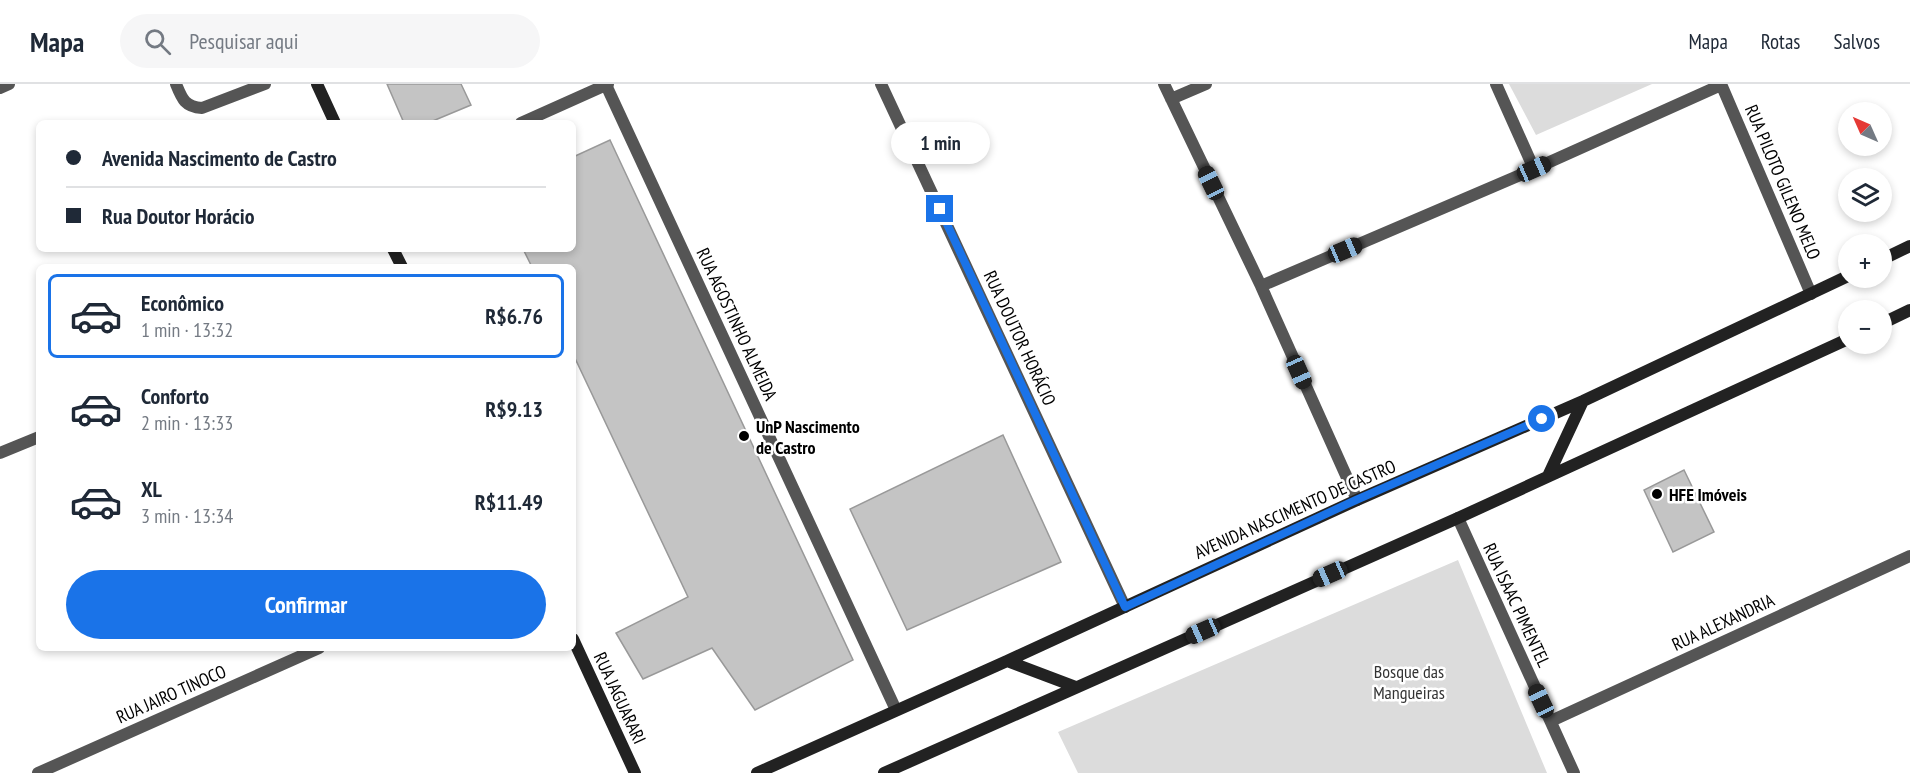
<!DOCTYPE html>
<html lang="pt">
<head>
<meta charset="utf-8">
<style>
	:root { --surface:#fff; --page:#f6f6f7; --text:#1f2937; --muted:#747a83; --line:#e0e1e3; --accent:#1a73e8 }
	body { margin:0; font-family:"PT Sans Narrow",sans-serif; background:var(--page); color:var(--text); height:100vh; display:flex; flex-direction:column; font-size:22px; white-space:nowrap }
	* { box-sizing:border-box; margin:0 }
	p { font-size:20px; color:var(--muted) }
	.icon { flex:none; width:33px; height:33px; fill:none; stroke:currentColor; stroke-width:2; stroke-linecap:round; stroke-linejoin:round }
	.map { position:relative; flex:1; overflow:hidden }
	.details { position:absolute; left:36px; top:180px; width:540px; height:387px; display:flex; flex-direction:column; background:var(--surface); border-radius:9px; box-shadow:0 3px 9px #0003 }
	.details>* { flex:none }
	.guide { position:absolute; left:36px; top:36px; width:540px; height:132px; border-radius:9px; box-shadow:0 3px 9px #0003; display:grid; align-content:center; height:132px; padding:0 30px; background:var(--surface) }
	.needle { width:39px; rotate:315deg }
	.controls { position:absolute; left:1838px; top:18px; display:grid; gap:12px }
	.controls a { display:grid; place-items:center; width:54px; height:54px; border-radius:50%; background:var(--surface); box-shadow:0 3px 9px #0003; font-size:30px }
	.end { position:absolute; width:27px; height:27px; margin:-14px; border:8px solid #1a73e8; background:#fff; box-shadow:0 0 0 3px #fff }
	.from { border-radius:50% }
	.bubble { position:absolute; height:42px; border-radius:21px; background:var(--surface); box-shadow:0 3px 9px #0003; font-size:20px; font-weight:700; line-height:42px; text-align:center }
	.car { position:absolute; width:18px; height:36px; margin:-18px -9px; border-radius:8px; box-shadow:0 0 4px 2px #0007; background:linear-gradient(#222 24%,#8ab4d8 0 40%,#222 0 76%,#8ab4d8 0 86%,#222 0) }
	.guide b { display:flex; align-items:center; gap:21px; height:57px; font-size:22px }
	.guide b+b { border-top:2px solid var(--line) }
	.guide i { width:15px; height:15px; background:var(--text) }
	ul { padding:10px 0 0; list-style:none }
	li { display:flex; align-items:center; gap:18px; height:84px; margin:0 12px 9px; padding:0 18px; border:3px solid transparent; border-radius:9px }
	li div { flex:1 }
	li b { display:block; font-size:22px }
	li em { font-style:normal; font-weight:700 }
	li.selected { border-color:var(--accent) }
	li>.icon { width:54px; height:54px; stroke-width:1.5 }
	.button { display:flex; gap:12px; margin-top:auto; padding:12px 30px }
	.button a { flex:1; height:69px; border-radius:36px; background:var(--accent); color:#fff; font-size:24px; font-weight:700; line-height:69px; text-align:center }
	header { display:flex; align-items:center; gap:36px; box-sizing:border-box; height:84px; padding:0 30px; background:var(--surface); border-bottom:2px solid var(--line) }
	header strong { font-size:28px }
	nav { display:flex; gap:33px; margin-inline-start:auto; font-size:21px }
	.search { width:420px; height:54px; background:var(--page); display:flex; align-items:center; gap:15px; box-sizing:border-box; padding:0 21px; border-radius:33px; color:var(--muted); font-size:22px }
	.map>svg:first-child { display:block }
	.green { fill:#dcdcdc }
	.building { fill:#c4c4c4; stroke:#999; stroke-width:1.5 }
	.lines { fill:none; stroke-linecap:round; stroke-linejoin:round }
	.lane { stroke:#555; stroke-width:12 }
	.street { stroke:#555; stroke-width:12 }
	.secondary { stroke:#222; stroke-width:12 }
	.route { stroke:#1a73e8; stroke-width:8 }
	.poi-dot { fill:#000; stroke:#fff; stroke-width:2 }
	.labels { text-anchor:middle; dominant-baseline:central; stroke-width:5; stroke-linejoin:round; paint-order:stroke }
	.street-label { font-size:18px; fill:#000; stroke:#fff }
	.poi-label { font-size:18px; font-weight:bold; fill:#000; stroke:#fff; text-anchor:start }
	.park-label { font-size:18px; fill:#333; stroke:#fff }
</style>
</head>
<body>
<header>
<strong>Mapa</strong>
<div class="search"><svg class="icon" aria-label="search" viewBox="0 0 24 24"><circle cx="10" cy="10" r="6"/><path d="M15 15l6 6"/></svg>Pesquisar aqui</div>
<nav><a>Mapa</a><a>Rotas</a><a>Salvos</a></nav>
</header>
<div class="map">
<svg width="1910" height="689" viewBox="0 0 1910 689">
	<rect width="100%" height="100%" fill="#fff"/>
	<path class="green" d="M1509,0H1652L1536,51Z
		M1458,476L1547,689H1078L1058,648Z"/>
	<path class="building" d="M387,0H461L471,21L428,39H404Z
		M610,56L853,576L755,626L712,564L643,595L616,549L688,513L573,270V183H532L523,165H573V73Z
		M1003,351L1061,478L907,546L850,425Z
		M1684,386L1714,448L1673,468L1644,406Z"/>
	<g class="lines">
		<path class="lane" d="M176,0C182,15 185,23 202,24L265,0
			M606,1L896,626"/>
		<path class="street" d="M881,0L1125,523
			M1164,0L1261,202L1357,416
			M1496,0L1534,85
			M1721,0L1811,210
			M0,4L9,0
			M1171,15L1206,0
			M521,39L608,0
			M1261,202L1534,85L1721,1
			M0,369L39,353
			M1458,434L1574,689
			M1551,637L1910,472
			M38,689L319,564"/>
		<path class="secondary" d="M317,0L335,39
			M393,165L402,183
			M1881,176L1910,162
			M1881,240L1910,226
			M1548,392L1583,317
			M573,555L635,689
			M1007,577L1076,603
			M757,689L1007,577L1357,416L1583,317L1848,192
			M884,689L1458,434L1848,255"/>
	</g>
	<g class="lines">
		<path class="route" d="M940,125L1125,523L1356,416L1542,335"/>
	</g>
	<g class="poi-dot">
		<circle cx="744" cy="352" r="6"/>
		<circle cx="1657" cy="410" r="6"/>
	</g>
	<g class="labels">
		<g class="street-label">
			<text transform="translate(1783 98) rotate(67)">RUA PILOTO GILENO MELO</text>
			<text transform="translate(737 240) rotate(65)">RUA AGOSTINHO ALMEIDA</text>
			<text transform="translate(1020 254) rotate(65)">RUA DOUTOR HORÁCIO</text>
			<text transform="translate(1295 425) rotate(-24)">AVENIDA NASCIMENTO DE CASTRO</text>
			<text transform="translate(1517 521) rotate(65)">RUA ISAAC PIMENTEL</text>
			<text transform="translate(1723 538) rotate(-25)">RUA ALEXANDRIA</text>
			<text transform="translate(171 610) rotate(-24)">RUA JAIRO TINOCO</text>
			<text transform="translate(620 614) rotate(65)">RUA JAGUARARI</text>
		</g>
		<g class="poi-label">
			<text x="756" y="342">UnP Nascimento<tspan x="756" dy="21">de Castro</tspan></text>
			<text x="1669" y="410">HFE Imóveis</text>
		</g>
		<g class="park-label">
			<text x="1409" y="587">Bosque das<tspan x="1409" dy="21">Mangueiras</tspan></text>
		</g>
	</g>
</svg>
<div class="controls">
<a><svg class="needle" viewBox="-14 -14 28 28"><path d="M0-13l5 13h-10z" fill="#e53935"/><path d="M0 13l5-13h-10z" fill="#747a83"/></svg></a>
<a><svg class="icon" aria-label="layers" viewBox="0 0 24 24"><path d="M12 4l9 5-9 5-9-5zM3 14l9 5 9-5"/></svg></a>
<a>+</a>
<a>−</a>
</div>
<i class="end from" style="left:1542px;top:335px"></i>
<i class="end" style="left:940px;top:125px"></i>
<div class="bubble" style="left:891px;top:38px;width:99px">1 min</div>
<i class="car" style="left:1534px;top:85px;rotate:66deg"></i>
<i class="car" style="left:1211px;top:99px;rotate:334deg"></i>
<i class="car" style="left:1345px;top:166px;rotate:67deg"></i>
<i class="car" style="left:1299px;top:288px;rotate:156deg"></i>
<i class="car" style="left:1330px;top:490px;rotate:246deg"></i>
<i class="car" style="left:1203px;top:547px;rotate:246deg"></i>
<i class="car" style="left:1541px;top:617px;rotate:335deg"></i>
<div class="guide">
<b><i class="from"></i>Avenida Nascimento de Castro</b>
<b><i></i>Rua Doutor Horácio</b>
</div>
<section class="details">
<ul>
<li class="selected"><svg class="icon" aria-label="car" viewBox="0 0 24 24"><path d="M5 17H2v-5l4-1 3-4h7l3 4 3 1v5h-3M9 17h6M6 11h13"/><circle cx="7" cy="17" r="2"/><circle cx="17" cy="17" r="2"/></svg><div><b>Econômico</b><p>1 min · 13:32</p></div><em>R$6.76</em></li>
<li><svg class="icon" aria-label="car" viewBox="0 0 24 24"><path d="M5 17H2v-5l4-1 3-4h7l3 4 3 1v5h-3M9 17h6M6 11h13"/><circle cx="7" cy="17" r="2"/><circle cx="17" cy="17" r="2"/></svg><div><b>Conforto</b><p>2 min · 13:33</p></div><em>R$9.13</em></li>
<li><svg class="icon" aria-label="car" viewBox="0 0 24 24"><path d="M5 17H2v-5l4-1 3-4h7l3 4 3 1v5h-3M9 17h6M6 11h13"/><circle cx="7" cy="17" r="2"/><circle cx="17" cy="17" r="2"/></svg><div><b>XL</b><p>3 min · 13:34</p></div><em>R$11.49</em></li>
</ul>
<div class="button"><a>Confirmar</a></div>
</section>
</div>
</body>
</html>
